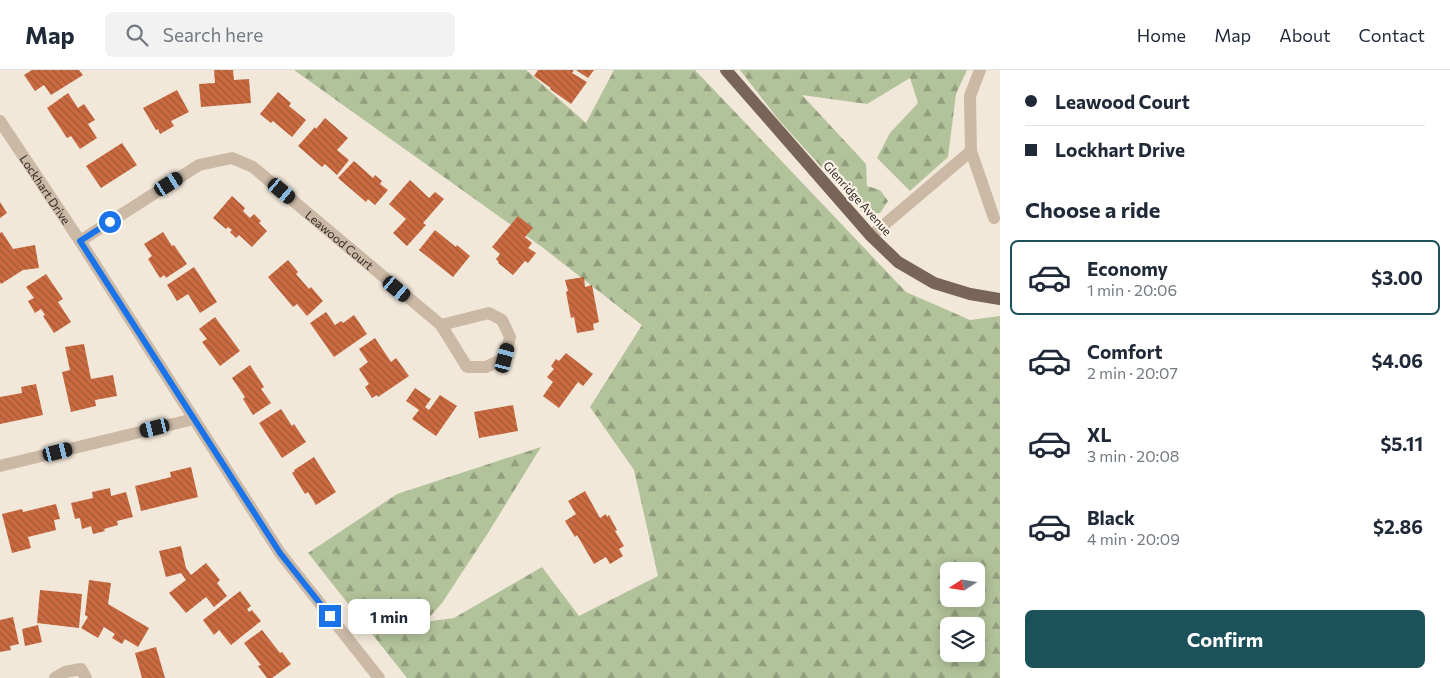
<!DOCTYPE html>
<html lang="en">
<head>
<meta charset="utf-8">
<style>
	:root { --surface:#fff; --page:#f2f2f3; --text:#1f2937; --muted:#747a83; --line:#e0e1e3; --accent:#1b5159 }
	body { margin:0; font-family:Commissioner,sans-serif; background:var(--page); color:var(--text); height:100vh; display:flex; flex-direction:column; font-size:19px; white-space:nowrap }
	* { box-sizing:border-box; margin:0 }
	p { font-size:16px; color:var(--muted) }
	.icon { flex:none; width:28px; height:28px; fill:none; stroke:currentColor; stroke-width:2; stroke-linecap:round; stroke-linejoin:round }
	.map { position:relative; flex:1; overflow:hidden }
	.panel { display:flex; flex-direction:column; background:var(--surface); width:450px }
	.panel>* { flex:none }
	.guide { display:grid; align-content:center; height:110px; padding:0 25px; background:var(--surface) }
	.needle { width:32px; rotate:258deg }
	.buttons { position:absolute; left:940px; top:492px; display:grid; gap:10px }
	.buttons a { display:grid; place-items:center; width:45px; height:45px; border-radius:8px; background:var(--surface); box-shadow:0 2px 12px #0003; font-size:25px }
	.end { position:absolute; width:22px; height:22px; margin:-11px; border:6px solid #1a73e8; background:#fff; box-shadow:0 0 0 2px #fff }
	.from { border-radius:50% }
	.bubble { position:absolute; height:35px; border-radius:8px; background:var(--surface); box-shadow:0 2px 12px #0003; font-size:16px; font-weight:700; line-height:35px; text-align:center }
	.car { position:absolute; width:15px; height:30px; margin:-15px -8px; border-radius:6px; box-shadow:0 0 4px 1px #0007; background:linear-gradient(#222 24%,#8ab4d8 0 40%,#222 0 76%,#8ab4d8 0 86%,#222 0) }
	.guide b { display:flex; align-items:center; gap:18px; height:48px; font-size:19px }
	.guide b+b { border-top:1px solid var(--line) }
	.guide i { width:12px; height:12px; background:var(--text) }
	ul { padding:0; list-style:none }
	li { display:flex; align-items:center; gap:15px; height:75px; margin:0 10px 8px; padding:0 15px; border:2px solid transparent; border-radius:8px }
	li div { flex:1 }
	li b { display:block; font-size:19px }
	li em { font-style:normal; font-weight:700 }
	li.selected { border-color:var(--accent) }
	li>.icon { width:45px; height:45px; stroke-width:1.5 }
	h2 { padding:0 25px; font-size:22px; line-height:60px }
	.button { display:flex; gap:10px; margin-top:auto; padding:10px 25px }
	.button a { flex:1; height:58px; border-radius:8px; background:var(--accent); color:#fff; font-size:20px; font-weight:700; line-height:58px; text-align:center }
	header { display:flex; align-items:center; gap:30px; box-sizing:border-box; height:70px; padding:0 25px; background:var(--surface); border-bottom:1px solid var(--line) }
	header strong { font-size:24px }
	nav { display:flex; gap:28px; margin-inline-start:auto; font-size:18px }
	.search { width:350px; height:45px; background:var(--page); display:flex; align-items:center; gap:12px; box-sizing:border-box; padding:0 18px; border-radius:8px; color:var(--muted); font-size:19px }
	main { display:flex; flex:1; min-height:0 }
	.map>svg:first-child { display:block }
	.forest { fill:url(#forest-firs); fill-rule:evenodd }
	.building { fill:url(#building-back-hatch) }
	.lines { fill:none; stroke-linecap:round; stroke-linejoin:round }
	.minor { stroke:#cbb9a6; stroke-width:12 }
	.major { stroke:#796557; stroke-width:12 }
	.route { stroke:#1a73e8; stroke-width:6 }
	.labels { text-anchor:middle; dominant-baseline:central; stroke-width:4.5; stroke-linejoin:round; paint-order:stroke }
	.street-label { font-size:12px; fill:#362d27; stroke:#faf2e6 }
</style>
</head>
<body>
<header>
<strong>Map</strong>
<div class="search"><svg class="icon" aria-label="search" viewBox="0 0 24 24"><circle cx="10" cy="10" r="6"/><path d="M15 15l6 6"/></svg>Search here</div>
<nav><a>Home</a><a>Map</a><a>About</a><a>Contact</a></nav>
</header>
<main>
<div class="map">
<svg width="1000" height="608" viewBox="0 0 1000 608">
	<defs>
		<pattern id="forest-firs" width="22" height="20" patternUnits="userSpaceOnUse" patternTransform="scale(1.25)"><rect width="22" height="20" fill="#b2c29a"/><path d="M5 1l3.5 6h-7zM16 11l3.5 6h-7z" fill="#929e7e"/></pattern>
		<pattern id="building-back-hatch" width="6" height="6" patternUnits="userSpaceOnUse" patternTransform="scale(1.25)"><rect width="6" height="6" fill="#c96a41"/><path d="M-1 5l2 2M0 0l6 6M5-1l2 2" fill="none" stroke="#a45836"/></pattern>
	</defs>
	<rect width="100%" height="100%" fill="#f2e8da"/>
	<path class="forest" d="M294,0H526L586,53L614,0H695L906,222L970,250L1000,246V608H407L308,483L397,424L541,377L488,463L442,533L425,552L454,548L542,497L579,546L658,506L634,400L590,337L642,255L542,177ZM949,501H976V529H949ZM949,556H976V584H949Z
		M740,0H967L956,24L948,87L910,121L877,88L890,63L918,33L910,8L867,34L802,25L866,94L867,116L880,120L888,131L880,143L864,144L778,49Z"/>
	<path class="building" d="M32,0H79L83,5L51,25L44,15L35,21L24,5Z
		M214,0H233L234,10L249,9L251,33L201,37L199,14L215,13Z
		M538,0H574L572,3L587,12L571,34L550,19L551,18L534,6Z
		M576,0H594L588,8Z
		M177,20L189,42L171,51L174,56L160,64L158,59L156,60L143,38Z
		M278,22L291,33L289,36L306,50L292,67L273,51L271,53L260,44Z
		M68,23L78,38L84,34L95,50L88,54L97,68L80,79L71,66L67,68L47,38Z
		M325,48L348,68L337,80L349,90L337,105L325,94L322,97L298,76L315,57L316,59Z
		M122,73L137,95L101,118L86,96Z
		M354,91L373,108L375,105L382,111L380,114L388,120L375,135L368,129L366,132L338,108Z
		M410,110L429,128L435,122L444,129L423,153L426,155L407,176L393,163L406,149L389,134Z
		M232,126L245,138L243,141L250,148L254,144L261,151L259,153L267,161L252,177L239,165L236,168L230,162L232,160L228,157L226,159L213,148Z
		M0,132L7,143L0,148Z
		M518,146L533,158L525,167L532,173L528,178L536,183L528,193L525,191L513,205L498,193L499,192L496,189L500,184L492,177Z
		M435,160L456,177L457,175L470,186L453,207L419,180Z
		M2,162L13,179L35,175L39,198L23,200L1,214L0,212V163Z
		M163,162L172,176L174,175L187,194L166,208L164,205L160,208L148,189L152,186L144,174Z
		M288,190L298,202L296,204L309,219L311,217L323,231L307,246L297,234L293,237L268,207Z
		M194,197L217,232L200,243L188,224L177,231L167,215Z
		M46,204L63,229L58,232L71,252L54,263L43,246L45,245L41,239L35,243L28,231L34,228L26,217Z
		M584,207L585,217L592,215L599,252L593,254L594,260L577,263L574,247L571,248L566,222L568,221L565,210Z
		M326,242L335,255L341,251L343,253L354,245L367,264L334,287L310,253Z
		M215,247L240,281L220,296L202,272L207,269L199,259Z
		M375,268L391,292L396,288L409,306L378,327L377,325L372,328L365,317L369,314L359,299L368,292L359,279Z
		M84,274L91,309L113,305L117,326L95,330L96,336L71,342L62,302L70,300L65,277Z
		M566,283L593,304L583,316L578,312L559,338L543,326L553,312L547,307L554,299L551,296L556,289L559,291Z
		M250,295L264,317L261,319L271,333L253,345L243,329L245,327L232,308Z
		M36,314L43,345L0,354V327L22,323L21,317Z
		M415,318L431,329L425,337L429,340L440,325L457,336L436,366L412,349L419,340L406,331Z
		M513,335L518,361L479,368L474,342Z
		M281,339L292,356L294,354L306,372L282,388L259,353Z
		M314,387L336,422L316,435L308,422L305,424L292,403L295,401L294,400Z
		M191,397L198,427L141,441L135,416L171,407L170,402Z
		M110,418L111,426L126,422L133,447L117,451L118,455L104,459L105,461L93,464L91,456L82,459L80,448L75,449L71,433L93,428L92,422Z
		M585,421L600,448L606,444L607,447L609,445L617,460L615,461L624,476L619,479L623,486L610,494L606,487L594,494L577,465L575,467L565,451L576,444L568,431Z
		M56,434L60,449L54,450L56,460L28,467L31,478L12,483L2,444L22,439L23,442Z
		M181,476L186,498L191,505L206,493L220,510L217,513L227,526L214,537L206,527L186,543L169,523L186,510L181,503L166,507L159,481Z
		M89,510L111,513L108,534L149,558L138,577L125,569L122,574L112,568L115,564L104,557L98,568L81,558L88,547L85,545Z
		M40,520L82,524L79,558L37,553Z
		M240,521L251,536L247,539L249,542L252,540L261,551L231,575L219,560L214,565L203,550Z
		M13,547L19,574L10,576L11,580L0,582V550Z
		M38,555L42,572L25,576L22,559Z
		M262,560L280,583L282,582L291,594L272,608H267L258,596L261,595L244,573Z
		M156,577L165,608H142L135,583Z"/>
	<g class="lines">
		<g class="minor">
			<path id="s1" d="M0,51L80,171L280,483L379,608"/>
			<path d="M971,81L994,148"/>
			<path d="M871,166L971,81L970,26L980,0"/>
			<path id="s2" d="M80,171L199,95L232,88L253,97L441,255L467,297H486L505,288L510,267L502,250L489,243L441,255"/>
			<path d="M0,396L194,349"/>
			<path d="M55,608L65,602L81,599L86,608"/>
		</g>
		<path class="major" d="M726,0L871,166L898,192L934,213L970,224L1000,229"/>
	</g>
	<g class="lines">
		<path class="route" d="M110,152L80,171L280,483L330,546"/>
	</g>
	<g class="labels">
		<g class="street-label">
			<text stroke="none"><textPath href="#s1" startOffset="82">Lockhart Drive</textPath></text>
			<text transform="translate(858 128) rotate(48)">Glenridge Avenue</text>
			<text stroke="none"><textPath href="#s2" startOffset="311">Leawood Court</textPath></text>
		</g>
	</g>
</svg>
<div class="buttons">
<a><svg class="needle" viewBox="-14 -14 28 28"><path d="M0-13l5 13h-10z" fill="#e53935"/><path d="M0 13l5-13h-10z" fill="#747a83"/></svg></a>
<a><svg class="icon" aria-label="layers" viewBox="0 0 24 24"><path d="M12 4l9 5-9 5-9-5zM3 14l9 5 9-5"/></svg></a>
</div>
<i class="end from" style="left:110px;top:152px"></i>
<i class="end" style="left:330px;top:546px"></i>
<div class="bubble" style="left:348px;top:529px;width:82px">1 min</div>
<i class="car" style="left:169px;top:114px;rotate:58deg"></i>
<i class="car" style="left:282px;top:121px;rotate:130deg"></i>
<i class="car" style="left:397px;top:219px;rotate:130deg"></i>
<i class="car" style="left:505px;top:288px;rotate:15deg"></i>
<i class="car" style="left:155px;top:358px;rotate:256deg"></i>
<i class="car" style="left:58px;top:382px;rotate:76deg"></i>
</div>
<section class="panel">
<div class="guide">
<b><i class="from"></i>Leawood Court</b>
<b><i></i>Lockhart Drive</b>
</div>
<h2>Choose a ride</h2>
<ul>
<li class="selected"><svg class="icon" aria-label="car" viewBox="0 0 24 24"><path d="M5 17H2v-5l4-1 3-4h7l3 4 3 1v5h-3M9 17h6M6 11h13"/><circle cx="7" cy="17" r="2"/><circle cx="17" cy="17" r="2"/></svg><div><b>Economy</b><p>1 min · 20:06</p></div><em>$3.00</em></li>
<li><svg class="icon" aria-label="car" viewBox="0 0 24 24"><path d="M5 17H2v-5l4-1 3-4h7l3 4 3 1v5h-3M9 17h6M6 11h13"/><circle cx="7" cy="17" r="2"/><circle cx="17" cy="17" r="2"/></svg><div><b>Comfort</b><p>2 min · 20:07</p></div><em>$4.06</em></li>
<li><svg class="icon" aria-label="car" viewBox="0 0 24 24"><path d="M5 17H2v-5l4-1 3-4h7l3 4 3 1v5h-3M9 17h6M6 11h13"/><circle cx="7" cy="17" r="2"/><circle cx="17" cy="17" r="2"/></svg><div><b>XL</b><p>3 min · 20:08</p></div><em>$5.11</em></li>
<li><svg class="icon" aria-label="car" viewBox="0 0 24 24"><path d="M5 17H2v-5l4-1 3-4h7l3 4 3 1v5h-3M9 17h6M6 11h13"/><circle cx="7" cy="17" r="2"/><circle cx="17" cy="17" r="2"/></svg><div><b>Black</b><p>4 min · 20:09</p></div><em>$2.86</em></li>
</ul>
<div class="button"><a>Confirm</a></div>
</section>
</main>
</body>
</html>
